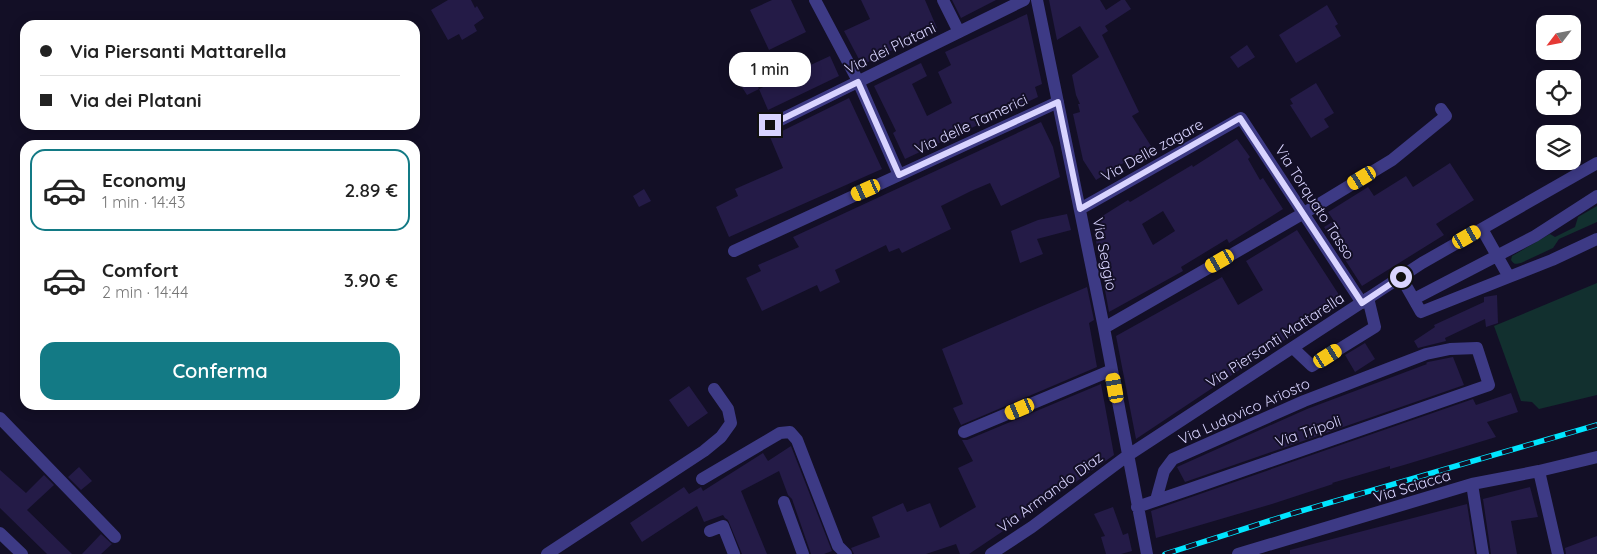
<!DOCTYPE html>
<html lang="it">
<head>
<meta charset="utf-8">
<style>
	:root { --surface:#fff; --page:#f6f6f6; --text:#222; --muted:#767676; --line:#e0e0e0; --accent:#137a85 }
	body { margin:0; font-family:Quicksand,sans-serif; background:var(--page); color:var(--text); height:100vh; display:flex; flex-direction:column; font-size:19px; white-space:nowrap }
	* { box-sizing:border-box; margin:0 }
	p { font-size:16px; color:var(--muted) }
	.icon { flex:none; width:28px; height:28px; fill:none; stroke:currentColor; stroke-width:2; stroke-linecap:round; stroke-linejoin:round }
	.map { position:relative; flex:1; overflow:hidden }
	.side { position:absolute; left:20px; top:140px; width:400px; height:270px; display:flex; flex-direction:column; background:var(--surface); border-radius:15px; box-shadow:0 2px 12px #0003 }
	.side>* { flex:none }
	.top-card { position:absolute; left:20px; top:20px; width:400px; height:110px; border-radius:15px; box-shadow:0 2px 12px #0003; display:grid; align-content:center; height:110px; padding:0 20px; background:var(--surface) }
	.needle { width:32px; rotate:238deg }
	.controls { position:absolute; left:1536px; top:15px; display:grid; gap:10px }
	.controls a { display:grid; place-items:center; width:45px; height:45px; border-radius:10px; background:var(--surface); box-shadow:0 2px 12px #0003; font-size:25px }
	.end { position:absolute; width:22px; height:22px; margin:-11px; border:6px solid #d9d4ff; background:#111; box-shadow:0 0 0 2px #111 }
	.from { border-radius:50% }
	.bubble { position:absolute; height:35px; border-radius:15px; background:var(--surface); box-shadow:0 2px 12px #0003; font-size:16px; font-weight:600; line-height:35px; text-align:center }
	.car { position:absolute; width:15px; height:30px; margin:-15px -8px; border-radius:6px; box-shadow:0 0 4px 1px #0007; background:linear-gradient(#f5c518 24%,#345 0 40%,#f5c518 0 76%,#345 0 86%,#f5c518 0) }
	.top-card b { display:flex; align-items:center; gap:18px; height:48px; font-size:19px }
	.top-card b+b { border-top:1px solid var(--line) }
	.top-card i { width:12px; height:12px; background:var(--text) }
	ul { padding:9px 0 0; list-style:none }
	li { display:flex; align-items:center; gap:15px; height:82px; margin:0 10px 8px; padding:0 10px; border:2px solid transparent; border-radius:15px }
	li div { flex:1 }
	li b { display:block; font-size:19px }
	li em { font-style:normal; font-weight:600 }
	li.on { border-color:var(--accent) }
	li>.icon { width:45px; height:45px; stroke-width:1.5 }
	.button { display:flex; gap:10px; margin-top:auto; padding:10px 20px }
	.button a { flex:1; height:58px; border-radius:15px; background:var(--accent); color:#fff; font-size:20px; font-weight:600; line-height:58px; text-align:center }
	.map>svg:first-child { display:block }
	.green { fill:#12302f }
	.building { fill:#241b47; fill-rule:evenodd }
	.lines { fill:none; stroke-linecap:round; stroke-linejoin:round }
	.minor { stroke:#3d3a85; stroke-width:12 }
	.rail-casing { stroke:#00e5ff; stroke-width:5.5 }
	.rail { stroke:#130f26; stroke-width:4; stroke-dasharray:11; stroke-linecap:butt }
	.route { stroke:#d9d4ff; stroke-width:6 }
	.labels { text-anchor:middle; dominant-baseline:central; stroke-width:4; stroke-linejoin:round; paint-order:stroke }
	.street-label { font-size:15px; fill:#d9d4ff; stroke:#130f26 }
</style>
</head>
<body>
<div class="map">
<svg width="1597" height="554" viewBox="0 0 1597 554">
	<rect width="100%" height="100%" fill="#130f26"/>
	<path class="green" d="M1597,206V222L1559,239L1553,248L1521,263C1516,264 1514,265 1511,260L1512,256L1550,234L1555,237L1575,227L1578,217Z
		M1597,283V395L1539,409L1532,402L1521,401L1494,326Z"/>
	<path class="building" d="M448,0H471L475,8L477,6L484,18L474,25L477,31L462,40L459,34L448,40L431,10Z
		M772,0H791L806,32L769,50L750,10Z
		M861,0H925L937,28L862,65L844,31L870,19Z
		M952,0H996L961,18Z
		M1049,0H1100L1106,10L1121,0H1125L1131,9L1105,26L1108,31L1102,35L1139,112L1132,116L1151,146L1096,180L1083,160L1073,114L1080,112L1078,104H1080L1076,95L1072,75L1099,57L1080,26L1057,40Z
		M1327,5L1338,24L1335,26L1341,36L1296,63L1279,35Z
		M1027,14L1042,84L1035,87L1038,97L905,159L893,133L896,131L874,86L921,63L927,76L912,84L927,116L952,103L938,72L951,65L945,52Z
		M1247,45L1255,57L1238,68L1230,57Z
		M830,56L839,76L768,110L759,89Z
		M754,77L759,89L747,95L740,84Z
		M1316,83L1334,113L1324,119L1329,127L1311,138L1290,105L1293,104L1290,99Z
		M849,98L882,169L729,237L716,207L738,196L735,189L783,168L770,137Z
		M1041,122L1053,147L1060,177L1001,206L990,183L971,191L941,206L951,229L902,253L899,248L889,252L886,245L835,270L840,282L820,292L817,285L762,311L746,278L761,271L758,265L799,247L793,237Z
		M1237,139L1250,157L1248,159L1260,180L1263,178L1283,209L1229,243L1227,239L1181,267L1183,271L1109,312L1094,230L1098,228L1096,220L1128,200L1130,202L1192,165L1193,167ZM1163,211L1175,231L1153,245L1142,224Z
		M1450,163L1474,200L1436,224L1444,235L1362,286L1324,227L1334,221L1328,212L1368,187L1374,196L1406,176L1413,187Z
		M644,189L651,201L639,207L633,196Z
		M1067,214L1071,230L1037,239L1043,254L1020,263L1011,231L1038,220Z
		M1297,230L1343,301L1136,439L1116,336L1222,277L1238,305L1263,290L1246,261Z
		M1087,287L1094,320L1089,323L1097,367L961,425L953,408L963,404L942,349Z
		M1497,295L1498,323L1486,327L1485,319L1445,338L1446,341L1418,348L1414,341L1435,327L1434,325L1484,302V297Z
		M1365,343L1375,359L1355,372L1345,355Z
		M1453,357L1464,385L1185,482L1177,467L1307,409L1427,364L1426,363L1428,362Z
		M1101,384L1114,455L1070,486L969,554H960L956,544L926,554H854L851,548L880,537L872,517L903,503L907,512L930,503L940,528L976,507L958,468L973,461L962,440H967Z
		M689,386L708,413L688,427L669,400Z
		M1511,393L1518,412L1487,422L1496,437L1404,465L1390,469V466L1332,483L1333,484L1272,504L1156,538L1151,511L1473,399L1476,405Z
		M791,446L832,551L824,554H811L792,499L788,495L779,471L741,491L767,554H742L728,520L725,518L723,515L704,522L697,506L642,542L630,523L684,487L689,494L701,487L703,491L763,453L768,461Z
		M79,467L92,481L81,490L68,477Z
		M0,470L26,493L44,475L54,485L27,510L72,554H47L0,508Z
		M1530,487L1538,517L1511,521L1517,554H1491L1483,499Z
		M1467,504L1475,554H1290V550Z
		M1113,507L1123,535L1128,533L1132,551L1121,554H1106L1101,537L1105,536L1094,514Z
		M101,534L112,544L101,554H82Z
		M1597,536V554H1566L1565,548Z"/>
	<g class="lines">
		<path class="minor" d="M815,0L858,81L899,175
			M943,0L959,32
			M1037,0L1104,328L1147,554
			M770,125L1024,0
			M1080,209L1241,118L1362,303
			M734,251L1058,102
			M1401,277L1421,312L1509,277L1482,229
			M1509,277L1552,260L1597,239
			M1414,299L1535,236L1597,196
			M1104,328L1316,206L1392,160L1446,116L1441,109
			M1293,348L1312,366L1375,327L1368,298
			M0,418L115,537
			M964,432L1112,370
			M1539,471L1558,554
			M702,479L780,433L790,432L797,440L838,546L846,554
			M1472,484L1483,554
			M784,502L803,554
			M1137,507L1190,489L1489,385L1477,348L1450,349L1426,354L1304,401L1173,459L1164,471L1156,500
			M710,531L723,526L734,554
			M0,533L22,554
			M547,554L704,451L721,437L731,423L728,409L714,389
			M991,554L1032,527L1127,456L1422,263L1597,163
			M1238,554L1472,484L1539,471L1597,457"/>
		<defs>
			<path id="rail" d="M1165,554L1294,513L1597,425"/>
		</defs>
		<use href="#rail" class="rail-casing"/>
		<use href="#rail" class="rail"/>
	</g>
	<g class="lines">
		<path class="route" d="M770,125L858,82L899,175L1058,102L1080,209L1240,118L1362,303L1401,277"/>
	</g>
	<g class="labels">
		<g class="street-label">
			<text transform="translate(890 48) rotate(-26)">Via dei Platani</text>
			<text transform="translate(971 124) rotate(-25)">Via delle Tamerici</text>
			<text transform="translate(1152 150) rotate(-29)">Via Delle zagare</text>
			<text transform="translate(1315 202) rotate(57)">Via Torquato Tasso</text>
			<text transform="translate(1105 254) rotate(79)">Via Seggio</text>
			<text transform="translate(1275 340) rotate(-33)">Via Piersanti Mattarella</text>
			<text transform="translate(1244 411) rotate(-24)">Via Ludovico Ariosto</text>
			<text transform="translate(1308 431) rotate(-19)">Via Tripoli</text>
			<text transform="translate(1412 486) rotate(-17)">Via Sciacca</text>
			<text transform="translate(1050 492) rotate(-36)">Via Armando Diaz</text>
		</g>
	</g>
</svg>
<div class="controls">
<a><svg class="needle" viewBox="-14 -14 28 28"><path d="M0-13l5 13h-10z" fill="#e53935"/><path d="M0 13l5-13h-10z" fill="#767676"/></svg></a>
<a><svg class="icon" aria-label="locate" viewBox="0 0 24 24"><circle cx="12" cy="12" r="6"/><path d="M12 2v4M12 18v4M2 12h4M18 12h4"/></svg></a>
<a><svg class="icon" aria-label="layers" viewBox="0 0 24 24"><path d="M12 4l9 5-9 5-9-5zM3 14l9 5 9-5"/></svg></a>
</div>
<i class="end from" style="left:1401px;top:277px"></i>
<i class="end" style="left:770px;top:125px"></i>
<div class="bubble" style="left:729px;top:52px;width:82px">1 min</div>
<i class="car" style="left:1362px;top:178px;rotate:239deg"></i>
<i class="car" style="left:866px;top:190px;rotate:246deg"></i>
<i class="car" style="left:1467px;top:237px;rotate:60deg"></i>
<i class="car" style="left:1220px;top:261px;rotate:240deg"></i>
<i class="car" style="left:1328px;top:356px;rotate:58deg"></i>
<i class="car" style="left:1115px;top:388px;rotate:350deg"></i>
<i class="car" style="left:1020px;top:409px;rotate:247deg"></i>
<div class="top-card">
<b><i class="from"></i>Via Piersanti Mattarella</b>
<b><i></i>Via dei Platani</b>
</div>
<section class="side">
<ul>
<li class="on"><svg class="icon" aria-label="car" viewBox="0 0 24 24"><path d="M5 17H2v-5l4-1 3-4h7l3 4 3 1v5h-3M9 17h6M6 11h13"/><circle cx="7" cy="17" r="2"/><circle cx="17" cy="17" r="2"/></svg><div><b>Economy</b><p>1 min · 14:43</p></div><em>2.89 €</em></li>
<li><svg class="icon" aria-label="car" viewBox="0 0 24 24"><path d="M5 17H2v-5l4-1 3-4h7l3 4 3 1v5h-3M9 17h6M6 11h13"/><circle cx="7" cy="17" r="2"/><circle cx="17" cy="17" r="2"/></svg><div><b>Comfort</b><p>2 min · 14:44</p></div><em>3.90 €</em></li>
</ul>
<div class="button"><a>Conferma</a></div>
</section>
</div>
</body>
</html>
